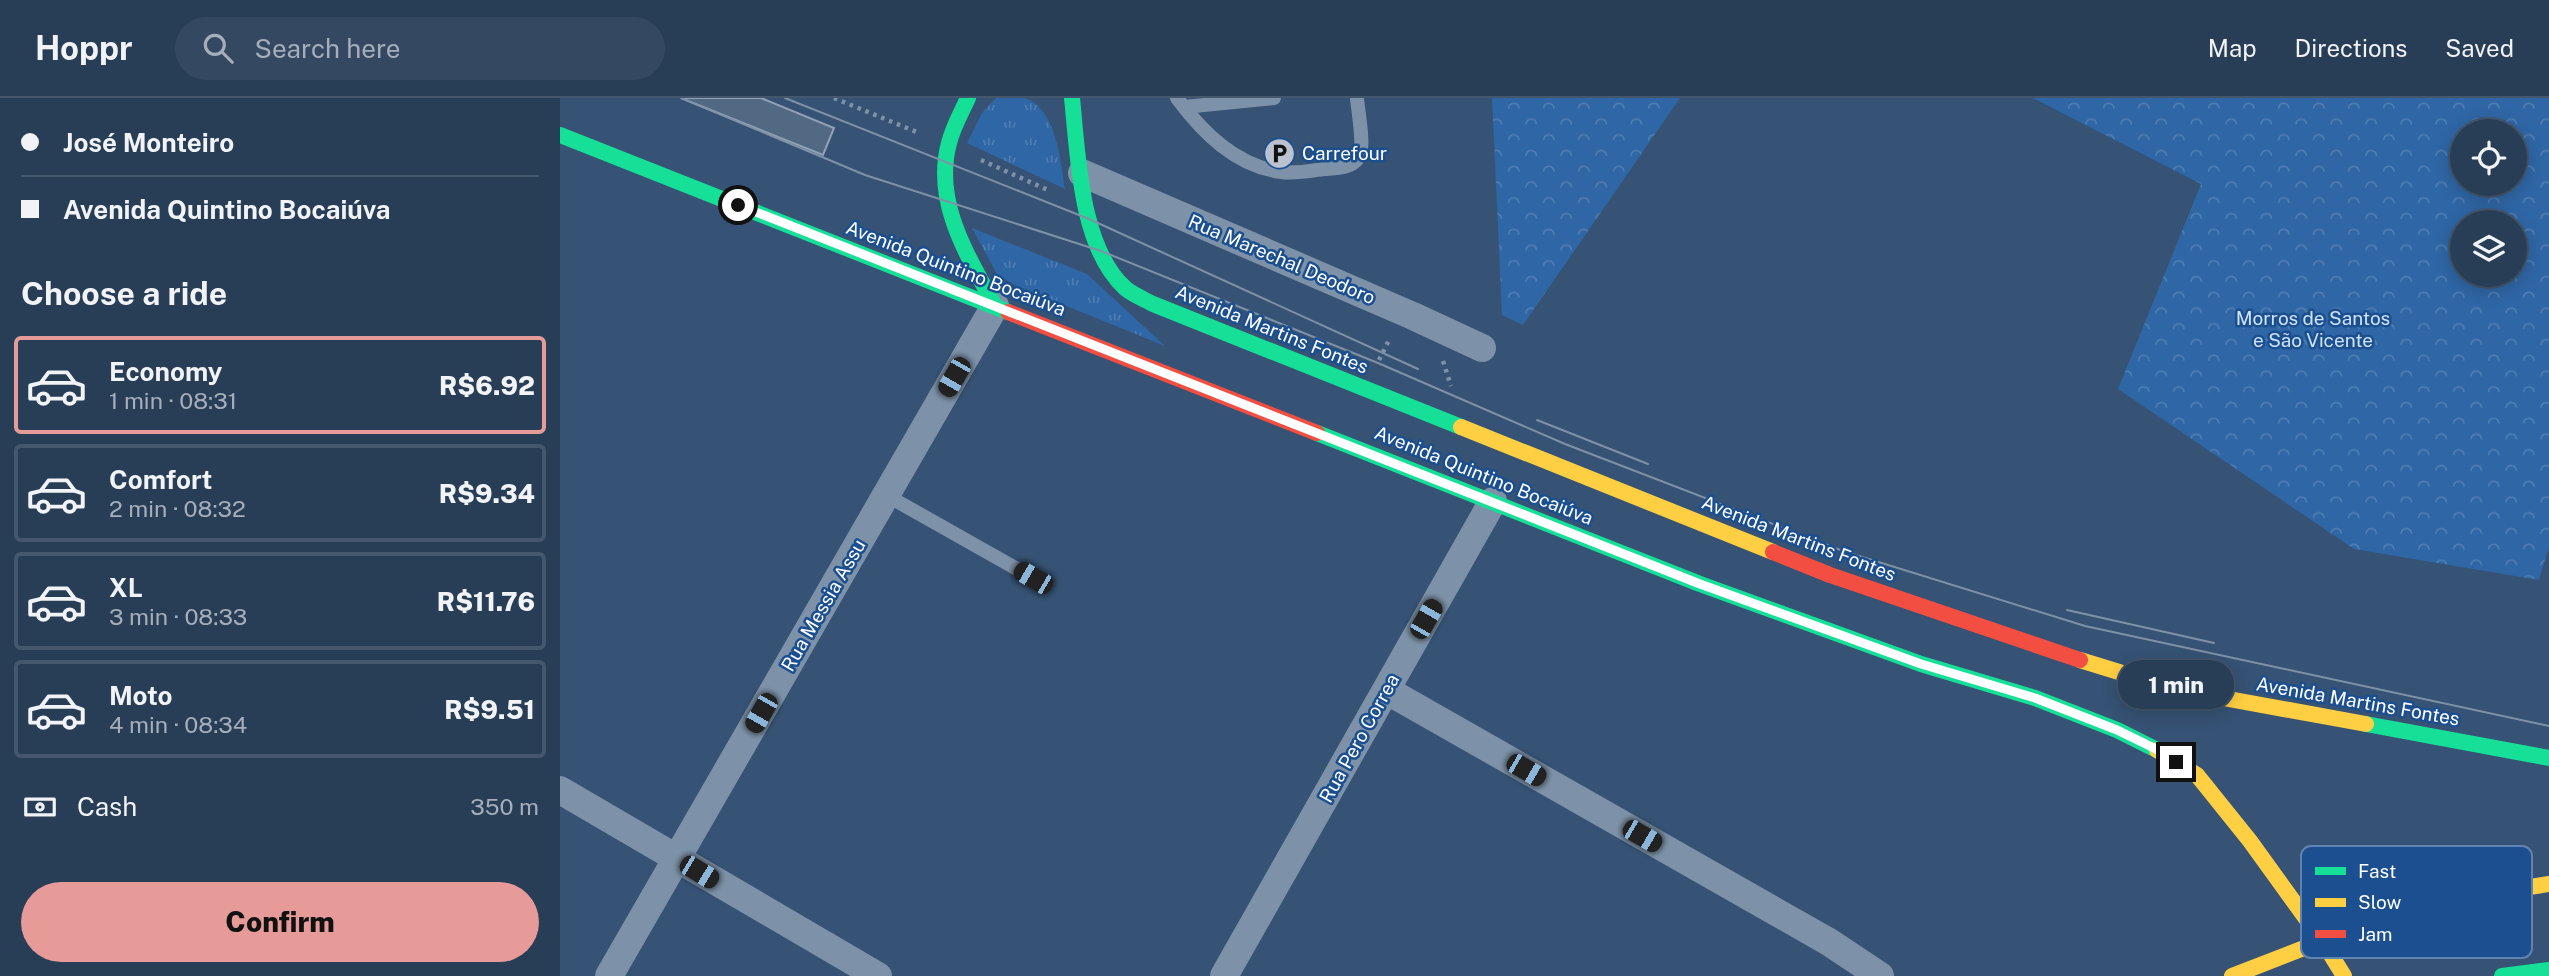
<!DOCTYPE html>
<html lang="en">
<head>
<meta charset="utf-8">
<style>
	:root { --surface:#283e57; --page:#344961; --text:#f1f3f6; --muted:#a5aeba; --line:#44576d; --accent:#e69b98 }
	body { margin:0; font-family:"Public Sans",sans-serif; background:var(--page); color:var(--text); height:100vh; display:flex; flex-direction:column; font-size:26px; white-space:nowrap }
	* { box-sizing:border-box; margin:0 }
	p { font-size:23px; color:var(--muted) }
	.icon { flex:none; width:38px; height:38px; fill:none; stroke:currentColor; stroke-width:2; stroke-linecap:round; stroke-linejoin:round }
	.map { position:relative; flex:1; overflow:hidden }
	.drawer { display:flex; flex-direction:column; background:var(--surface); width:560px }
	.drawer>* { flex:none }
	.guide { display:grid; align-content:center; height:154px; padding:0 21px; background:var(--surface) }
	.buttons { position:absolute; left:1890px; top:21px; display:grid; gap:14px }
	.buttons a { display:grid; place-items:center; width:77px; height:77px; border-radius:50%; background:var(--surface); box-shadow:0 4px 18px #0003,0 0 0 2px var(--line); font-size:35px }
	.end { position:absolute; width:32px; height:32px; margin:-16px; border:9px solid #fff; background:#111; box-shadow:0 0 0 4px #111 }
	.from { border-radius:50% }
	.bubble { position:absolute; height:49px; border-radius:24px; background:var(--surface); box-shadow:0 4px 18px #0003,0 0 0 2px var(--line); font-size:23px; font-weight:800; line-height:49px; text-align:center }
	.car { position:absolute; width:21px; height:42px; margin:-21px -10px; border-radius:9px; box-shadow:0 0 5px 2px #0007; background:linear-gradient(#222 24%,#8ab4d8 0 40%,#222 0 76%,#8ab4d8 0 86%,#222 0) }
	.guide b { display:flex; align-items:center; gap:24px; height:66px; font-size:26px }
	.guide b+b { border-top:2px solid var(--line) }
	.guide i { width:18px; height:18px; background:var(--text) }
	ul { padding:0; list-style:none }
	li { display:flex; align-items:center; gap:21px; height:98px; margin:0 14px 10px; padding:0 7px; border:4px solid var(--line); border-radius:7px }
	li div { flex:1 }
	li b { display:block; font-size:26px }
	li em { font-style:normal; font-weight:800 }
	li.on { border-color:var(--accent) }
	li>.icon { width:63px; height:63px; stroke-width:1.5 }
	h2 { padding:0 21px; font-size:32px; line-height:84px }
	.pay { display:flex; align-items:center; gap:18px; height:77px; padding:0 21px; font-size:26px }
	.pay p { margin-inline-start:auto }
	.primary-button { display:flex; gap:14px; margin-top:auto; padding:14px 21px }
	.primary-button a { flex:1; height:80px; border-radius:42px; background:var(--accent); color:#111; font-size:28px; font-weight:800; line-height:80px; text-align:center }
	header { display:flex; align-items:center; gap:42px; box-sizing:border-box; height:98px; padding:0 35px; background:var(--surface); border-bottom:2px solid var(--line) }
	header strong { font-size:33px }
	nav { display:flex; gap:38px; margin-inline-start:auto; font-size:24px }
	.search { width:490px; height:63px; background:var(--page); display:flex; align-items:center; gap:18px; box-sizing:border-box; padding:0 24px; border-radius:38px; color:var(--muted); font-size:26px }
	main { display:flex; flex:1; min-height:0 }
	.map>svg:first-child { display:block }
	.grass { fill:url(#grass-tufts) }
	.forest { fill:url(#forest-crowns); fill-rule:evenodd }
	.building { fill:#526984; stroke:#92a2b6; stroke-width:2 }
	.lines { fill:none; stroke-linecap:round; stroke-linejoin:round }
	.path { stroke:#7d92a8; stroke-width:4.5; stroke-dasharray:3.5 5; stroke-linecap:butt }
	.lane { stroke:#7d92a8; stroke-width:14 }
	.street { stroke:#7d92a8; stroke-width:28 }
	.fast { stroke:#16e098; stroke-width:16 }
	.slow { stroke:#ffcf43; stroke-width:16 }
	.jam { stroke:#f24e42; stroke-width:16 }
	.tram { stroke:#7e92a7; stroke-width:2 }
	.route { stroke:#fff; stroke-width:9 }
	.labels { text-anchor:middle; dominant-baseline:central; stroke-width:5; stroke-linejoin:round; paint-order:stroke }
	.poi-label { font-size:19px; fill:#fff; stroke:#1b4f8f; text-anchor:start }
	.street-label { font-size:19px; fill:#fff; stroke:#1b4f8f }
	.park-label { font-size:19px; fill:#cfe3fa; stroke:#1b4f8f }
	.key { fill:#1b4f8f; stroke:#5f84b1; stroke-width:2 }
	.key-label { font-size:19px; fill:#fff }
</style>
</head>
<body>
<header>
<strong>Hoppr</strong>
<div class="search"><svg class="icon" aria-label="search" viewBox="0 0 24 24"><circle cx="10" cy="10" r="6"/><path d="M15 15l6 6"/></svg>Search here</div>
<nav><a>Map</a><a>Directions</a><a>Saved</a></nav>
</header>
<main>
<section class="drawer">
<div class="guide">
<b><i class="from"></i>José Monteiro</b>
<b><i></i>Avenida Quintino Bocaiúva</b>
</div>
<h2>Choose a ride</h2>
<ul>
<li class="on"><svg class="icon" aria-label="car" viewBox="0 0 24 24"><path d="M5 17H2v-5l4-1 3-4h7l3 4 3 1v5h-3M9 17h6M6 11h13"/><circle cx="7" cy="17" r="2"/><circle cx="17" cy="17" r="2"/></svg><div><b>Economy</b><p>1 min · 08:31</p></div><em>R$6.92</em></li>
<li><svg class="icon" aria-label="car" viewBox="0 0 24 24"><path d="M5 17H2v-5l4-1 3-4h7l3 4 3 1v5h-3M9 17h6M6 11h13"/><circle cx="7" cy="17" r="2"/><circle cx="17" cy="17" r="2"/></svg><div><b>Comfort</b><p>2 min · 08:32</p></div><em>R$9.34</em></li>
<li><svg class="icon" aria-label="car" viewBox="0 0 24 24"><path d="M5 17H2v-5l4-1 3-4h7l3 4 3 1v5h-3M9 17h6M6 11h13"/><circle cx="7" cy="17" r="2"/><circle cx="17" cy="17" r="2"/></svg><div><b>XL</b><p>3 min · 08:33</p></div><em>R$11.76</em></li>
<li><svg class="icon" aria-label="car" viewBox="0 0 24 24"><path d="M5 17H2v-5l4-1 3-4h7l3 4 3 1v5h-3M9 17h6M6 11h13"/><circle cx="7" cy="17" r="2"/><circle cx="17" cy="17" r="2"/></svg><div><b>Moto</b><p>4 min · 08:34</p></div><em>R$9.51</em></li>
</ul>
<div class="pay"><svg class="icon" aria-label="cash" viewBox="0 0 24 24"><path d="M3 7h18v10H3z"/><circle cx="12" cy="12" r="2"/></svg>Cash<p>350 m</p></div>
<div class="primary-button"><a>Confirm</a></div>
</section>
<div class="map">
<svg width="1989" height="878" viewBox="0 0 1989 878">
	<defs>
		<pattern id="grass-tufts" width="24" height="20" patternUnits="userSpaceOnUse" patternTransform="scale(1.75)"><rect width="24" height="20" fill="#2f66a5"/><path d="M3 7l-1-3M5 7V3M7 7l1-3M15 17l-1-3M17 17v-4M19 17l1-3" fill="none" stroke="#4e7db2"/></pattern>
		<pattern id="forest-crowns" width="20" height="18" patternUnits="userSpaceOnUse" patternTransform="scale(1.75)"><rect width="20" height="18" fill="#2f66a5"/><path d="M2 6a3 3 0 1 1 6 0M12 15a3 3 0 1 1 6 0" fill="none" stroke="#4e7db2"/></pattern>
	</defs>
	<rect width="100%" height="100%" fill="#365274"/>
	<path class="grass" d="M436,0C445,0 455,0 464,0C496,8 501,65 505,91L407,45L422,15Z
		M412,130L527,176L605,248L455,187L437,176Z"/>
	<path class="forest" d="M932,0H1120L963,227L942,217Z
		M1473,0H1989V449L1979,482L1794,451L1558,291L1641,86ZM1902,33H1955V86H1902ZM1902,124H1955V177H1902Z"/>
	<path class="building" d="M121,0H201L274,30L263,57Z"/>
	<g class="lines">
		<path class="path" d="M274,0L359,35
			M421,62L490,93
			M819,262L830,240
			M883,263L891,288"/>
		<path class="lane" d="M617,0C643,35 676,68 721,74C735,76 750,73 764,71C776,70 791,71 799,59C805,50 798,13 797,0
			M624,9L714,0
			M326,397L473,480"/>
		<path class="street" d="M522,75L853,218L922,250
			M826,592L1269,844L1320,878
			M0,692L318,878
			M49,878L435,208
			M664,878L933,403"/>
		<path class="fast" d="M408,0C401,15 393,29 389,45C373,105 408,158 435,208
			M512,0C518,57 520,149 565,190C573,197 584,201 593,206L901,329
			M0,37L448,214
			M757,335L1140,486L1361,566L1475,600L1557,632L1597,652
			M1806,626L1989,660
			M1942,878L1989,872"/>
		<path class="slow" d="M901,329L1213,454
			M1520,562L1614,591L1806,626
			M1597,652L1637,677L1690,743L1763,844
			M1763,844L1784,878
			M1672,878L1842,812L1902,799L1989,786"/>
		<path class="jam" d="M448,214L757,335
			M1213,454L1270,477L1520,562"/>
		<path class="tram" d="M121,0L305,77L541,153L818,265L1005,346L1283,453L1525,528L1989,628
			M225,0L529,121L858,271
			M977,322L1088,366
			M1507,512L1654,545"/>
	</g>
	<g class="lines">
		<path class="route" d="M178,107L1140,486L1361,566L1475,600L1557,632L1594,650L1616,664"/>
	</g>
	<defs>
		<symbol id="parking-disc" viewBox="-11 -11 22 22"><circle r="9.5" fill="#b9c2ce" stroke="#1b4f8f"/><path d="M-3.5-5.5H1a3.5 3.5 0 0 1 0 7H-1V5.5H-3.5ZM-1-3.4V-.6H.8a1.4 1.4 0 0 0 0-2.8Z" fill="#111"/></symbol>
	</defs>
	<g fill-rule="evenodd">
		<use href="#parking-disc" x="702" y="38" width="35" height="35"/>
	</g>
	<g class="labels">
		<g class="poi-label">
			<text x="742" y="55">Carrefour</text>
		</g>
		<g class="street-label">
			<text transform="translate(722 161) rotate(23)">Rua Marechal Deodoro</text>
			<text transform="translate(396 170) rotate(21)">Avenida Quintino Bocaiúva</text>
			<text transform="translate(712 231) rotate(22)">Avenida Martins Fontes</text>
			<text transform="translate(924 377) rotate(22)">Avenida Quintino Bocaiúva</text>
			<text transform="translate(1239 440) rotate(21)">Avenida Martins Fontes</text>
			<text transform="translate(263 507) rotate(-60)">Rua Messia Assu</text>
			<text transform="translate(1798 603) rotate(10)">Avenida Martins Fontes</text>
			<text transform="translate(799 640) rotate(-61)">Rua Pero Correa</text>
		</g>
		<g class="park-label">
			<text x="1753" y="220">Morros de Santos<tspan x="1753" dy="22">e São Vicente</tspan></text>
		</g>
	</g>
	<rect x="1741" y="748" width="231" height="112" rx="10" class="key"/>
	<rect x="1755" y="769" width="31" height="8" fill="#16e098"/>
	<rect x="1755" y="800" width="31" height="9" fill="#ffcf43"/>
	<rect x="1755" y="832" width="31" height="8" fill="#f24e42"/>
	<g class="key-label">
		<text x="1798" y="780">Fast</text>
		<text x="1798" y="811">Slow</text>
		<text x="1798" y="843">Jam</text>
	</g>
</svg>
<div class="buttons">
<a><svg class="icon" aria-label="locate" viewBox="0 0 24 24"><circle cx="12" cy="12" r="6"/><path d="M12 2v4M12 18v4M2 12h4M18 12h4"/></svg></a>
<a><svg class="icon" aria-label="layers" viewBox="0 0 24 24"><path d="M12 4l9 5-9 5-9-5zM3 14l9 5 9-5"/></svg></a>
</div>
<i class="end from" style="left:178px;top:107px"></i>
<i class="end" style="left:1616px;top:664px"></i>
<div class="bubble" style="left:1558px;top:562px;width:116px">1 min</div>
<i class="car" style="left:394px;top:279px;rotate:210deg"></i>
<i class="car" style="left:473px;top:480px;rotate:300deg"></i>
<i class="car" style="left:866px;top:521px;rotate:30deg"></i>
<i class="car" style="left:201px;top:615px;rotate:210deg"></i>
<i class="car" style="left:966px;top:672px;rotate:120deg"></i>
<i class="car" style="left:1082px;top:738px;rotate:120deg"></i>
<i class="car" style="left:139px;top:774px;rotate:121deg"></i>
</div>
</main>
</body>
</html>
